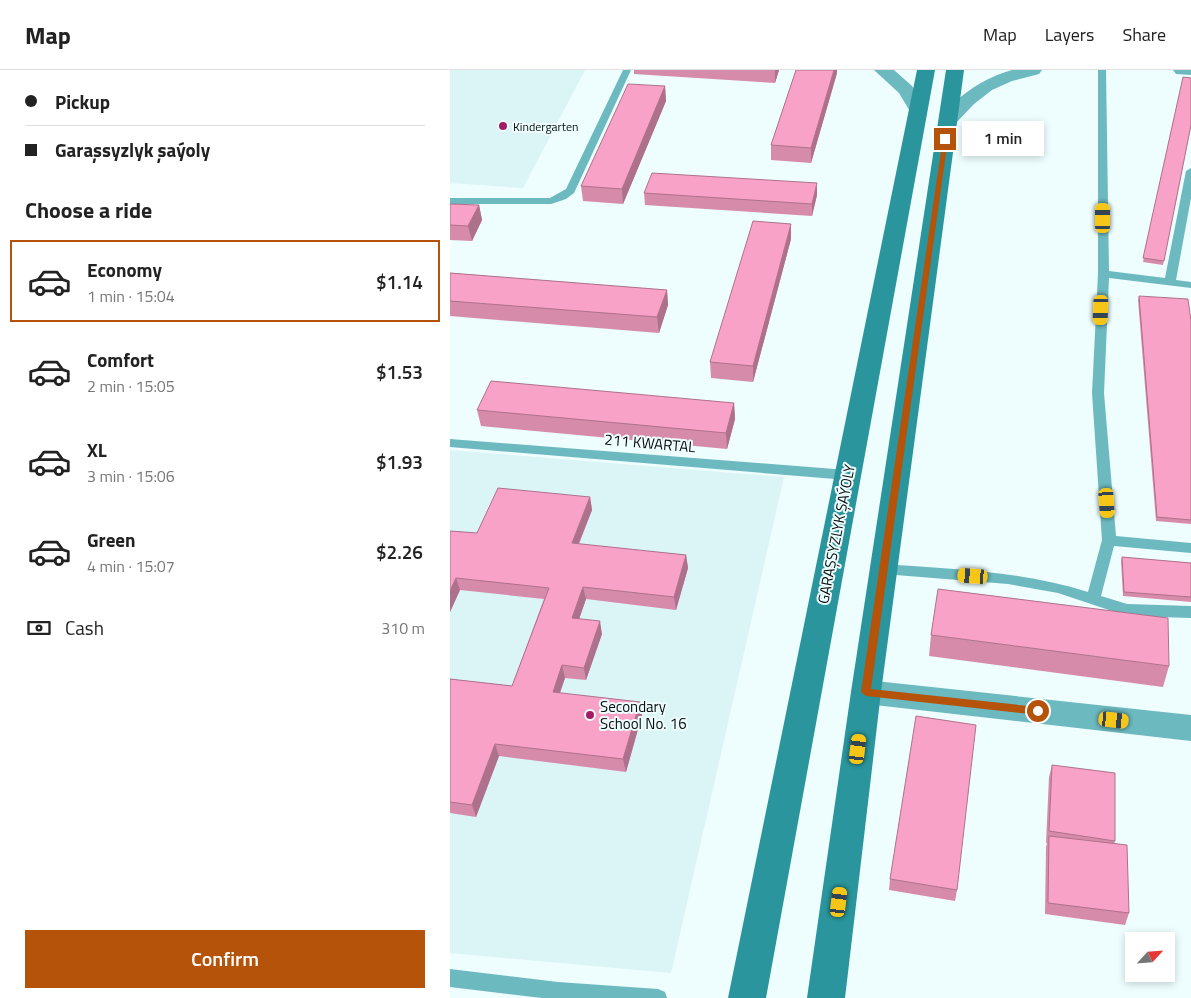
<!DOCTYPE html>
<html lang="en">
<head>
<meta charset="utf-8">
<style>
	:root { --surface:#fff; --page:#f2f2f2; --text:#222; --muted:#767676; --line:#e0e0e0; --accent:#b45309 }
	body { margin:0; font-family:"Titillium Web",sans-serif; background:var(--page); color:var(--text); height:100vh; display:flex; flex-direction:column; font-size:19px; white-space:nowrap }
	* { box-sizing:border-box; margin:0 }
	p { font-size:16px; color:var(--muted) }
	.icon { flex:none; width:28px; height:28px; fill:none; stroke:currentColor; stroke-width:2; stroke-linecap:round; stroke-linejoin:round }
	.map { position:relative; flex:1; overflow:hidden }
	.sheet { display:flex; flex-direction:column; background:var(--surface); width:450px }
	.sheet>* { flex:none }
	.banner { display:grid; align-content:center; height:110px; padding:0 25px; background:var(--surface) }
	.needle { width:32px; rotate:64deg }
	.fabs { position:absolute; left:675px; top:862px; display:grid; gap:10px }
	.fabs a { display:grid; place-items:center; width:50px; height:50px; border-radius:0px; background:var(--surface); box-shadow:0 2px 8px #0003; font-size:25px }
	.end { position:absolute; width:22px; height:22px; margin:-11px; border:6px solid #b45309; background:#fff; box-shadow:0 0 0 2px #fff }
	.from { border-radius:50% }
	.bubble { position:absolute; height:35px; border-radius:0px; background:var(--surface); box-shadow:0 2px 8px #0003; font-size:16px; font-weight:600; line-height:35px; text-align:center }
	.car { position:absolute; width:15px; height:30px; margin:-15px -8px; border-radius:6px; box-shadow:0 0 4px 1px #0007; background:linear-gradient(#f5c518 24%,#345 0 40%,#f5c518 0 76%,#345 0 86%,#f5c518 0) }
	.banner b { display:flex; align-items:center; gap:18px; height:48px; font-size:19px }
	.banner b+b { border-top:1px solid var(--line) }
	.banner i { width:12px; height:12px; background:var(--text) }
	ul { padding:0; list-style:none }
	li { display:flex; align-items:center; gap:15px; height:82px; margin:0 10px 8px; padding:0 15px; border:2px solid transparent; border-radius:0px }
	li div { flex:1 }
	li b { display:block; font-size:19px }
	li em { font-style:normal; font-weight:600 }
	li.current { border-color:var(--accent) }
	li>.icon { width:45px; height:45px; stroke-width:1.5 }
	h2 { padding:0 25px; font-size:22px; line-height:60px }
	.pay { display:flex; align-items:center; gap:12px; height:55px; padding:0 25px; font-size:19px }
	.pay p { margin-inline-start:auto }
	.action { display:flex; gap:10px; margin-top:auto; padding:10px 25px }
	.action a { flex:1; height:58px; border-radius:0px; background:var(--accent); color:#fff; font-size:20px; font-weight:600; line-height:58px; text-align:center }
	header { display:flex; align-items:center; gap:30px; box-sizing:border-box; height:70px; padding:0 25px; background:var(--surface); border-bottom:1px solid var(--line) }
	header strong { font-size:24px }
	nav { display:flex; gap:28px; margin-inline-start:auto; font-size:18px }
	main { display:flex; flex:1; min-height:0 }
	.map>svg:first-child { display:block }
	.built { fill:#dbf4f5 }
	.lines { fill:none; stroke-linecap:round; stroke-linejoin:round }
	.service { fill:#6cb9bf; fill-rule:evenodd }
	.minor { fill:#6cb9bf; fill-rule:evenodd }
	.tertiary { fill:#6cb9bf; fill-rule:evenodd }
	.secondary { fill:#2a959c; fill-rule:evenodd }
	.wall { fill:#d68bab }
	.shaded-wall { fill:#ae718b }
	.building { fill:#f9a2c7; stroke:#ae718b }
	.route { fill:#b45309 }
	.poi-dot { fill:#a31c67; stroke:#eefdfe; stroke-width:2 }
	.labels { text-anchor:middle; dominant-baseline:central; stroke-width:4; stroke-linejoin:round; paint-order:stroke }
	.far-poi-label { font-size:12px; fill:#080d0d; stroke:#eefdfe; text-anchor:start }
	.street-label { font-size:15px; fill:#080d0d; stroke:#eefdfe }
	.poi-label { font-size:15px; fill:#080d0d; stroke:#eefdfe; text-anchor:start }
</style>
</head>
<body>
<header>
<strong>Map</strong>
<nav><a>Map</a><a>Layers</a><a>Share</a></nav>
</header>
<main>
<section class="sheet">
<div class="banner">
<b><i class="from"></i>Pickup</b>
<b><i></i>Garaşsyzlyk şaýoly</b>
</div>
<h2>Choose a ride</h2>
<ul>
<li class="current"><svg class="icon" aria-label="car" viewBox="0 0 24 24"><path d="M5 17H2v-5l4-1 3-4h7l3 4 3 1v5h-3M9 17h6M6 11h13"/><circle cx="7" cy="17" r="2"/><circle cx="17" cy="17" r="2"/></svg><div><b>Economy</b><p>1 min · 15:04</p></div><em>$1.14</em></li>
<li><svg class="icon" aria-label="car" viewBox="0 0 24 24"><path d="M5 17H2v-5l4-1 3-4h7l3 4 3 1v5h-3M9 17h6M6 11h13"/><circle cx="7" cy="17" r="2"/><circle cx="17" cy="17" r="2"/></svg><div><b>Comfort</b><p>2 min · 15:05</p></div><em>$1.53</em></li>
<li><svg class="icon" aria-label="car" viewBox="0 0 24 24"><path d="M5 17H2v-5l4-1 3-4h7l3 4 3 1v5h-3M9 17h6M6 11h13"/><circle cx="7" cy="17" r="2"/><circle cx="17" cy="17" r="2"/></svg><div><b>XL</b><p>3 min · 15:06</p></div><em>$1.93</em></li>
<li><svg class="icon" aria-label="car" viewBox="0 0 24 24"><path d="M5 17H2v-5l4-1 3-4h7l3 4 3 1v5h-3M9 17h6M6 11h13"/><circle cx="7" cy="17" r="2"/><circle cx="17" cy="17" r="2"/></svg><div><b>Green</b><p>4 min · 15:07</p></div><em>$2.26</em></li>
</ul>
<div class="pay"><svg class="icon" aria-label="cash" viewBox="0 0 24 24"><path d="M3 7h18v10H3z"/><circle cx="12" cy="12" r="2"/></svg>Cash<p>310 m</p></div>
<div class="action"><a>Confirm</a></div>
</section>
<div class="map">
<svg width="741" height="928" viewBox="0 0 741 928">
	<rect width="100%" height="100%" fill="#eefdfe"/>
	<path class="built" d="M0,0H135L73,118L0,113Z
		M0,380L334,407L221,903L0,883Z"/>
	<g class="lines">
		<path class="service" d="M173,0H181L124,123L116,129L101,134H0V128H100L116,119Z
			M648,0H656L659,201L715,208L736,101L741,98V128L726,210L741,212V218L659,208L654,323L666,466L741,473V483L664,476L651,526L677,534L741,536V548L677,546L608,523L558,514L433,504L428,503L426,499L428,495L433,494C502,499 572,501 638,522L652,470L642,323L648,204Z
			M0,369L397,400L402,402L404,405L402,408L397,410L0,377Z
			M0,899L108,912L208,919L215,922L217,928H92L0,917Z"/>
		<path class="minor" d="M424,0H444L462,16L477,39L475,43L468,45L461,43L449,23Z
			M562,0H592L589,4L562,11L542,20L524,34L505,54L498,56L491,54L489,50L491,46C512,23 532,9 562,0Z
			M416,610L741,645V671L416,634L405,631L401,622L405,613Z"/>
		<path class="tertiary" d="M723,0H741V5L726,4Z"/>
		<path class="secondary" d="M467,0H485L316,928H278Z
			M496,0H514L431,622L395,928H357L401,622Z"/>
	</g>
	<path class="wall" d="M184,0H329L325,13L184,4Z
		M346,0H387V3L361,93L321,90V75Z
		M733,7L741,55L713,195L693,192Z
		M215,16L216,31L173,134L133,131L131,116Z
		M194,123L367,125L362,146L195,135Z
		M0,134L29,135L32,150L22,171L0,170Z
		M341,169L303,312L261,308L260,292Z
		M0,203L217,220L218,235L209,263L0,246Z
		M689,226L741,251V454L706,451L688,230Z
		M284,333L285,349L277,379L31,356L27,340Z
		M140,427L142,440L129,474L236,485L238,498L226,540L136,529L129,549L152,564L136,610L115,608L110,623L192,645L176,702L49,686L26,747L0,743V609L62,616L94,529L10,520L0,542V461L27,463Z
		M672,487L741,493V532L673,526L671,491Z
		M481,565L719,596L713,617L479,586Z
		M602,695L665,771L664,774L679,843L675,855L595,844L596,777L597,773H596L599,707Z
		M440,809L507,820L505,831L439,820Z"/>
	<path class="shaded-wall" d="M325,0H329L325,13Z
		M384,0H387V3L361,93V78Z
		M215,16L216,31L173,134L172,119Z
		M367,113V125L362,146V134Z
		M29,135L32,150L22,171L18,156Z
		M341,154V169L303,312V296Z
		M217,220L218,235L209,263L207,247Z
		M284,333L285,349L277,379L276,363Z
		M140,427L142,440L124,485L122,473Z
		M236,485L238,498L226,540L224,527Z
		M6,508L10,520L0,542V521Z
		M133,517L136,529L125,561L122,548Z
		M150,551L152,564L136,610L134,598Z
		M112,595L115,608L106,634L103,622Z
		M190,632L192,645L176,702L173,689Z
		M45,674L49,686L26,747L22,735Z"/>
	<path class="building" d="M346,0H384L361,78L321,75Z
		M733,7L741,8V55L714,191L693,188Z
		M178,14L215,16L172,119L131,116Z
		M202,103L367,113L362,134L194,123Z
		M0,134L29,135L18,156L0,155Z
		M303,151L341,154L303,296L260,292Z
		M0,203L217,220L207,247L0,231Z
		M689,226L738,229L741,251V450L707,447Z
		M41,311L284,333L276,363L27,340Z
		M48,418L140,427L122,473L236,485L224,527L133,517L122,548L150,551L134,598L112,595L103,622L190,632L173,689L45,674L22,735L0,732V609L62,616L99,518L6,508L0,521V461L27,463Z
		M672,487L741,493V527L674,522Z
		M488,519L718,548L719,596L481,565Z
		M466,646L526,655L507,820L440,809Z
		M602,695L665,703V771L599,761Z
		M599,766L677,775L679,843L598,833Z"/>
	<path class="route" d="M493,68L498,69L421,619L588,637L592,641L588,645L416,626L411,622Z"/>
	<g class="poi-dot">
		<circle cx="53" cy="56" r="5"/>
		<circle cx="140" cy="645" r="5"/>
	</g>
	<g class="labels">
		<g class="far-poi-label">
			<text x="63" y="56">Kindergarten</text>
		</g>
		<g class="street-label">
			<text transform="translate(200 373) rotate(5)">211 KWARTAL</text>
			<text transform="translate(386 464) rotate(-79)">GARAŞSYZLYK ŞAÝOLY</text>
		</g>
		<g class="poi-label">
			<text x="150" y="636">Secondary<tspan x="150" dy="17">School No. 16</tspan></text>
		</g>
	</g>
</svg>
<div class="fabs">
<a><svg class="needle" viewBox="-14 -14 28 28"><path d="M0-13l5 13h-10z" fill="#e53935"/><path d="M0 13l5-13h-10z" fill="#767676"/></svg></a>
</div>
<i class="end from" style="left:588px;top:641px"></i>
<i class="end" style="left:495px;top:69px"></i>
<div class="bubble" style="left:512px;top:51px;width:82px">1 min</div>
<i class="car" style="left:653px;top:148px;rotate:0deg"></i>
<i class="car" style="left:651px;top:240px;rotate:182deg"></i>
<i class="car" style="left:657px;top:433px;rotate:176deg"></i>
<i class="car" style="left:523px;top:506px;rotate:274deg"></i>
<i class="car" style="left:664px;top:650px;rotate:96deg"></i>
<i class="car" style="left:408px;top:679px;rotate:7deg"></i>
<i class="car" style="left:389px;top:832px;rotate:7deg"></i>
</div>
</main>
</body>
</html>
